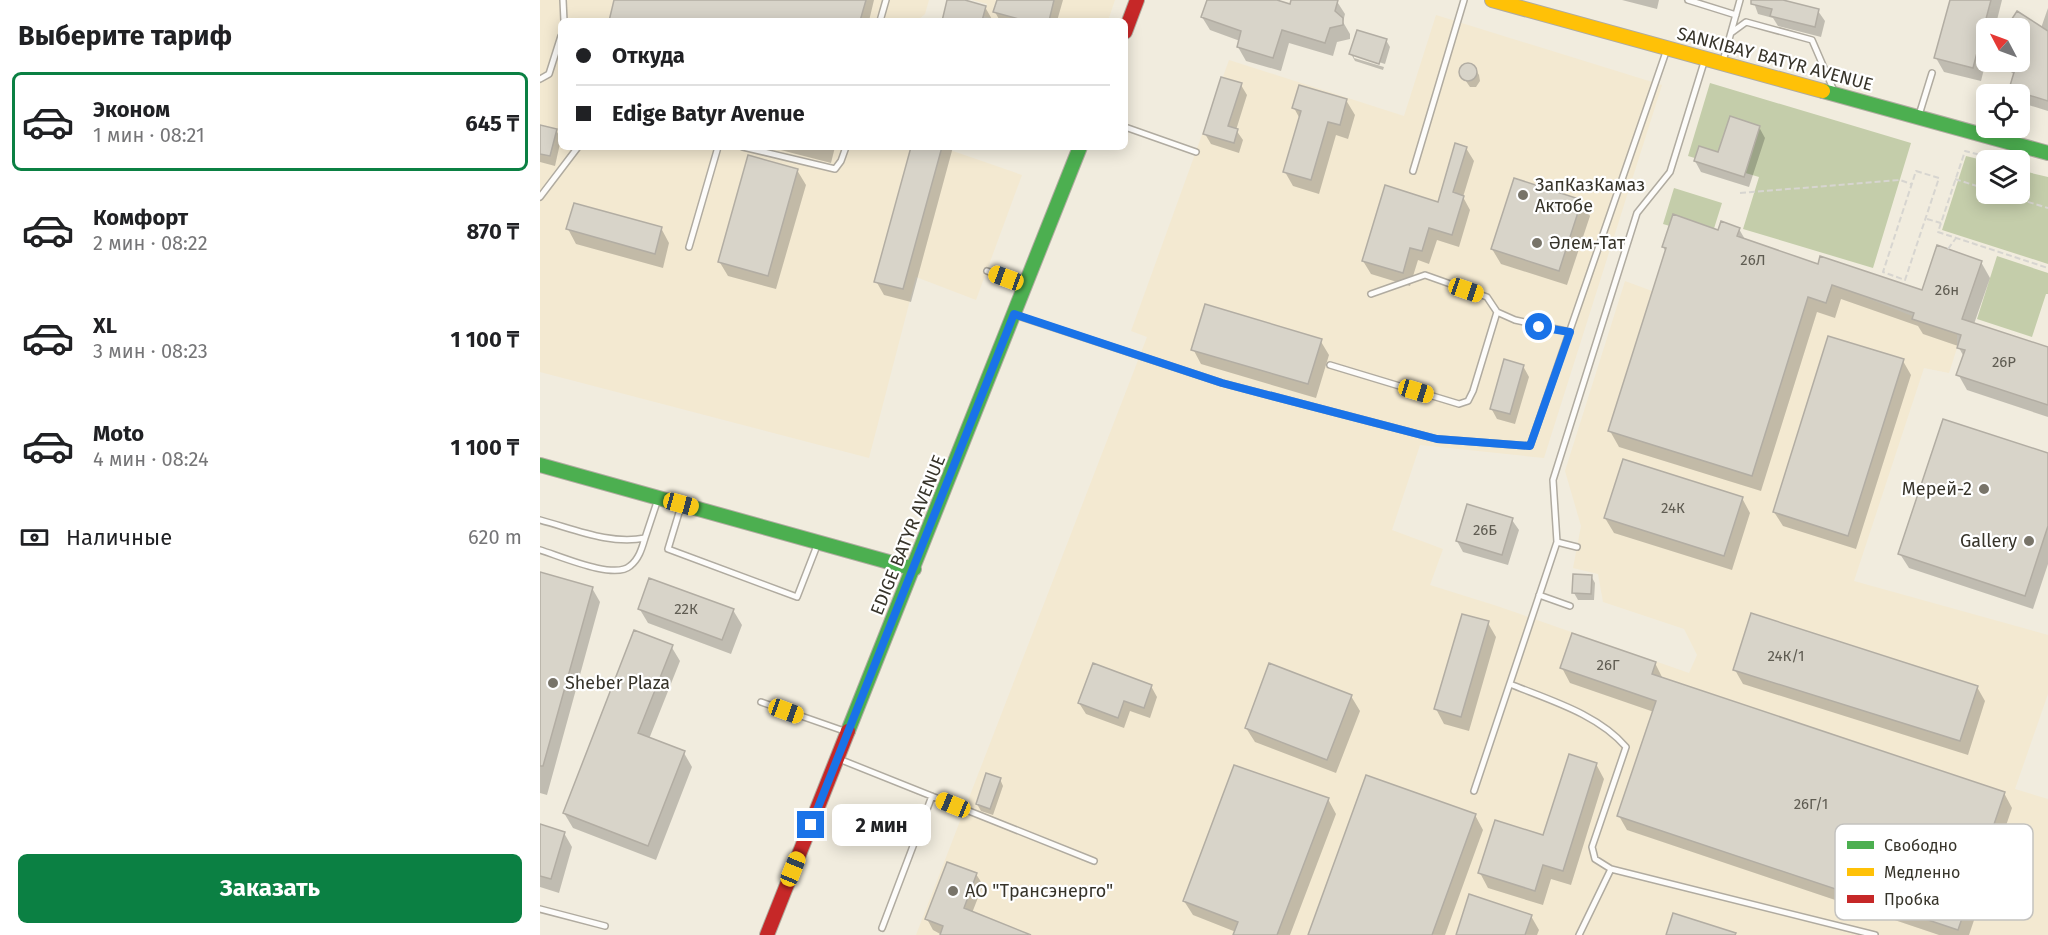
<!DOCTYPE html>
<html lang="ru">
<head>
<meta charset="utf-8">
<style>
	:root { --surface:#fff; --page:#f6f6f6; --text:#202124; --muted:#757577; --line:#e0e0e0; --accent:#0b8043 }
	body { margin:0; font-family:"Fira Sans",sans-serif; background:var(--page); color:var(--text); height:100vh; display:flex; flex-direction:column; font-size:22px; white-space:nowrap }
	* { box-sizing:border-box; margin:0 }
	p { font-size:20px; color:var(--muted) }
	.icon { flex:none; width:33px; height:33px; fill:none; stroke:currentColor; stroke-width:2; stroke-linecap:round; stroke-linejoin:round }
	.map { position:relative; flex:1; overflow:hidden }
	.drawer { display:flex; flex-direction:column; background:var(--surface); width:540px }
	.drawer>* { flex:none }
	.top-card { position:absolute; left:18px; top:18px; width:570px; height:132px; border-radius:9px; box-shadow:0 3px 15px #0003; display:grid; align-content:center; height:132px; padding:0 18px; background:var(--surface) }
	.needle { width:39px; rotate:311deg }
	.controls { position:absolute; left:1436px; top:18px; display:grid; gap:12px }
	.controls a { display:grid; place-items:center; width:54px; height:54px; border-radius:9px; background:var(--surface); box-shadow:0 3px 15px #0003; font-size:30px }
	.end { position:absolute; width:27px; height:27px; margin:-14px; border:8px solid #1a73e8; background:#fff; box-shadow:0 0 0 3px #fff }
	.from { border-radius:50% }
	.bubble { position:absolute; height:42px; border-radius:9px; background:var(--surface); box-shadow:0 3px 15px #0003; font-size:20px; font-weight:700; line-height:42px; text-align:center }
	.car { position:absolute; width:18px; height:36px; margin:-18px -9px; border-radius:8px; box-shadow:0 0 4px 2px #0007; background:linear-gradient(#f5c518 24%,#345 0 40%,#f5c518 0 76%,#345 0 86%,#f5c518 0) }
	.top-card b { display:flex; align-items:center; gap:21px; height:57px; font-size:22px }
	.top-card b+b { border-top:2px solid var(--line) }
	.top-card i { width:15px; height:15px; background:var(--text) }
	ul { padding:0; list-style:none }
	li { display:flex; align-items:center; gap:18px; height:99px; margin:0 12px 9px; padding:0 6px; border:3px solid transparent; border-radius:9px }
	li div { flex:1 }
	li b { display:block; font-size:22px }
	li em { font-style:normal; font-weight:700 }
	li.active { border-color:var(--accent) }
	li>.icon { width:54px; height:54px; stroke-width:1.5 }
	h2 { padding:0 18px; font-size:27px; line-height:72px }
	.pay { display:flex; align-items:center; gap:15px; height:66px; padding:0 18px; font-size:22px }
	.pay p { margin-inline-start:auto }
	.cta { display:flex; gap:12px; margin-top:auto; padding:12px 18px }
	.cta a { flex:1; height:69px; border-radius:9px; background:var(--accent); color:#fff; font-size:24px; font-weight:700; line-height:69px; text-align:center }
	main { display:flex; flex:1; min-height:0 }
	.map>svg:first-child { display:block }
	.built { fill:#f3e9d1 }
	.forest { fill:#c4cdaa }
	.shadow { fill:#0003 }
	.building { fill:#d8d4c9; stroke:#b2ada3; stroke-width:1.5 }
	.lines { fill:none; stroke-linecap:round; stroke-linejoin:round }
	.lane-casing { stroke:#b0aba0; stroke-width:8 }
	.fast-casing { stroke:#b0aba0; stroke-width:16 }
	.slow-casing { stroke:#b0aba0; stroke-width:16 }
	.jam-casing { stroke:#b0aba0; stroke-width:16 }
	.path { stroke:#d7d5d0; stroke-width:2; stroke-dasharray:6 3; stroke-linecap:butt }
	.lane { stroke:#fdfcfa; stroke-width:5 }
	.fast { stroke:#4caf50; stroke-width:14 }
	.slow { stroke:#ffc107; stroke-width:14 }
	.jam { stroke:#c62828; stroke-width:14 }
	.route { stroke:#1a73e8; stroke-width:8 }
	.poi-dot { fill:#787469; stroke:#fff; stroke-width:2 }
	.labels { text-anchor:middle; dominant-baseline:central; stroke-width:4.5; stroke-linejoin:round; paint-order:stroke }
	.number-label { font-size:15px; fill:#5f5c52 }
	.street-label { font-size:18px; fill:#37342a; stroke:#fff }
	.poi-label { font-size:18px; fill:#37342a; stroke:#fff; text-anchor:start }
	.key { fill:#fff; stroke:#c3c2bf; stroke-width:1.5 }
	.key-label { font-size:16px; fill:#37342a }
</style>
</head>
<body>
<main>
<section class="drawer">
<h2>Выберите тариф</h2>
<ul>
<li class="active"><svg class="icon" aria-label="car" viewBox="0 0 24 24"><path d="M5 17H2v-5l4-1 3-4h7l3 4 3 1v5h-3M9 17h6M6 11h13"/><circle cx="7" cy="17" r="2"/><circle cx="17" cy="17" r="2"/></svg><div><b>Эконом</b><p>1 мин · 08:21</p></div><em>645 ₸</em></li>
<li><svg class="icon" aria-label="car" viewBox="0 0 24 24"><path d="M5 17H2v-5l4-1 3-4h7l3 4 3 1v5h-3M9 17h6M6 11h13"/><circle cx="7" cy="17" r="2"/><circle cx="17" cy="17" r="2"/></svg><div><b>Комфорт</b><p>2 мин · 08:22</p></div><em>870 ₸</em></li>
<li><svg class="icon" aria-label="car" viewBox="0 0 24 24"><path d="M5 17H2v-5l4-1 3-4h7l3 4 3 1v5h-3M9 17h6M6 11h13"/><circle cx="7" cy="17" r="2"/><circle cx="17" cy="17" r="2"/></svg><div><b>XL</b><p>3 мин · 08:23</p></div><em>1 100 ₸</em></li>
<li><svg class="icon" aria-label="car" viewBox="0 0 24 24"><path d="M5 17H2v-5l4-1 3-4h7l3 4 3 1v5h-3M9 17h6M6 11h13"/><circle cx="7" cy="17" r="2"/><circle cx="17" cy="17" r="2"/></svg><div><b>Moto</b><p>4 мин · 08:24</p></div><em>1 100 ₸</em></li>
</ul>
<div class="pay"><svg class="icon" aria-label="cash" viewBox="0 0 24 24"><path d="M3 7h18v10H3z"/><circle cx="12" cy="12" r="2"/></svg>Наличные<p>620 m</p></div>
<div class="cta"><a>Заказать</a></div>
</section>
<div class="map">
<svg width="1508" height="935" viewBox="0 0 1508 935">
	<rect width="100%" height="100%" fill="#f1ecde"/>
	<path class="built" d="M0,0H389L385,14L377,21H21V147H410V150L482,175L436,300L376,277L329,458L0,372Z
		M432,0H575L568,21H460L444,16L447,4Z
		M896,15L1122,85L1004,458L880,445L852,530L903,549L890,585L957,606L1149,673L1157,655L1144,629L1063,602L1058,574L1033,568L1041,526L1025,471L1085,281L1112,291L1131,232L1275,277L1417,334V348L1409,373L1384,368L1314,581L1508,635V694L1475,789L1508,799V935H376L607,337L591,331L689,60L864,116Z"/>
	<path class="forest" d="M1170,83L1371,143L1333,268L1203,229L1219,177L1148,156Z
		M1426,156L1446,161V194H1479V170L1508,177V264L1402,230Z
		M1134,188L1182,203L1171,238L1123,224Z
		M1457,256L1508,273V294H1506L1492,337L1437,319Z"/>
	<path class="shadow" d="M76,0H334L329,21H70Z
		M409,0L445,7L453,21H403Z
		M458,0H523L517,21H460L455,12Z
		M668,0H732L751,5L752,0H796L805,14L803,22L810,34V39L797,42L793,56L749,43L741,71L706,61L698,47L700,41L670,30L662,17Z
		M1082,0H1119L1117,9Z
		M1213,0H1237L1278,11L1285,21L1281,37L1238,26L1233,18L1218,14Z
		M1411,0H1462L1455,28H1446V61L1441,81L1404,72L1396,58Z
		M1508,8V111L1479,102V94H1474L1470,89L1475,75L1457,62L1481,74L1482,72L1467,62H1479V28H1468L1478,13L1501,28Z
		M846,40L850,47L845,64L814,54V58L844,67L843,70L815,61L811,54Z
		M925,65L934,67L939,75L940,81L936,87H930L921,74Z
		M701,85L707,95L696,130L703,140L699,153L671,144L665,134Z
		M806,100L815,115L808,139L796,135L779,194L753,186L745,172L760,119L754,108Z
		M0,126L16,130L21,139L15,166L0,162Z
		M1219,127L1225,138L1209,187L1161,172L1155,161L1179,154Z
		M229,147H295L291,163Z
		M372,147H413L371,302L344,295L336,281Z
		M926,148L934,161L923,197L930,210L919,247L897,240L889,264L878,260L870,286L831,274L823,261L899,203Z
		M257,170L266,185L236,289L188,276L179,261Z
		M1041,201L1050,216L1027,285L961,264L952,249Z
		M121,228L129,243L123,268L36,244L28,229Z
		M1199,229L1206,241L1279,266L1383,292L1441,262L1450,278L1434,324L1508,348V417L1427,390L1418,374L1424,357L1418,346L1383,334L1378,326L1301,299L1295,318L1277,312L1221,491L1079,447L1070,431L1126,252L1123,247Z
		M780,340L789,355L776,398L661,364L653,349Z
		M1363,361L1371,375L1316,549L1243,526L1234,512Z
		M983,366L989,377L975,424L957,419L951,408Z
		M1508,455V564L1493,609L1369,568L1360,554Z
		M1202,498L1210,513L1192,570L1074,533L1065,518Z
		M972,520L979,530L968,565L923,552L917,541Z
		M0,574L52,588L60,602L7,795L0,793Z
		M1051,576L1055,583L1054,600H1038L1034,593Z
		M99,608L193,610L202,625L191,654L108,623Z
		M948,623L956,637L929,731L904,724L896,709Z
		M131,646L140,661L109,739L144,753L152,767L116,860L33,828L24,813Z
		M1115,663L1123,679L1464,793L1472,808L1429,935H1399L1087,830L1079,816L1114,712L1030,683L1022,668Z
		M1195,670L1437,687L1445,701L1428,755L1203,684Z
		M611,686L617,697L610,718L590,711L584,728L546,714L539,703Z
		M811,696L820,711L796,773L715,742L706,728Z
		M1056,764L1064,779L1031,885L1011,879L1003,905L948,888L940,873L1004,837Z
		M460,779L463,786L453,815L441,811L437,804Z
		M788,799L796,814L750,935H695L696,932L653,915L644,901Z
		M935,815L943,830L905,935H770Z
		M0,826L24,833L32,847L19,893L0,887Z
		M436,874L443,885L432,913L490,935H402L393,930L387,919Z
		M991,916L999,930L997,935H917Z"/>
	<path class="building" d="M74,0H326L320,21H69Z
		M407,0H425L446,6L442,21H402Z
		M457,0H514L509,21H486L453,12Z
		M667,0H737L750,4L751,0H798L795,11L803,18V25L790,28L785,43L742,30L733,58L697,47L701,31L661,17Z
		M1211,0H1243L1279,9L1275,27L1230,16L1232,9L1211,4Z
		M1410,0H1451L1433,68L1394,58Z
		M1477,11L1508,31V101L1469,89L1475,69L1464,62H1479V28H1466Z
		M817,30L847,39L839,64L809,54Z
		M919 72a9 9 0 1 1 18 0a9 9 0 1 1-18 0Z
		M681,77L702,83L688,126L698,129L694,143L663,134Z
		M759,85L807,99L800,125L788,122L771,180L743,172L761,111L752,108Z
		M1190,116L1220,126L1204,177L1154,161L1159,146L1178,152Z
		M0,125L17,129L10,156L0,154Z
		M915,143L927,147L913,192L924,196L912,235L889,228L882,251L870,248L863,273L822,261L845,185L898,202Z
		M371,147H402L363,289L334,282Z
		M208,155L258,169L228,276L178,262Z
		M974,178L1042,200L1019,271L951,249Z
		M34,203L122,227L115,254L26,229Z
		M1133,214L1178,230L1181,221L1200,228L1197,236L1278,264L1280,256L1382,290L1397,245L1442,261L1422,319L1508,347V405L1416,375L1425,350L1417,348L1421,335L1372,319L1374,313L1292,285L1286,303L1268,297L1212,476L1068,431L1126,248L1122,247Z
		M665,304L782,339L768,384L651,350Z
		M1288,336L1364,359L1308,536L1233,512Z
		M964,359L984,365L970,414L950,409Z
		M1403,419L1508,453V526L1485,596L1358,554Z
		M1083,459L1203,497L1184,556L1064,518Z
		M927,504L973,518L962,555L916,541Z
		M0,572L53,587L3,766H0Z
		M1033,574L1052,575L1051,594L1032,593Z
		M109,578L194,609L182,640L98,609Z
		M1211,613L1438,686L1420,741L1193,670Z
		M922,614L949,621L921,717L894,709Z
		M94,630L133,645L98,733L145,751L108,846L23,813Z
		M1032,633L1116,662L1112,674L1465,792L1418,930L1077,816L1116,701L1020,668Z
		M553,663L612,685L604,708L584,701L578,718L538,703Z
		M729,663L812,695L787,760L705,728Z
		M1029,754L1057,763L1023,871L1003,865L995,891L938,873L955,820L1003,835Z
		M694,765L789,798L737,935H693L698,922L643,901Z
		M446,773L461,778L450,809L436,804Z
		M826,775L936,814L892,935H768Z
		M0,824L25,832L11,879L0,876Z
		M407,862L437,873L424,908L491,935H400L403,926L385,919Z
		M929,894L992,915L985,935H916Z
		M1133,913L1196,933L1195,935H1126Z"/>
	<g class="lines">
		<defs>
			<path id="lane" d="M23,0L24,21
				M1148,0L1196,15
				M340,21L346,0
				M1191,33L1206,22L1272,40L1294,91
				M1183,61L1200,0
				M0,79L9,74L21,36
				M1379,115L1392,73
				M585,127L656,152
				M203,147L295,169L301,161L306,147
				M873,171L924,0
				M0,197L38,147
				M149,247L178,147
				M447,271L485,285
				M831,294L885,275L947,297L957,312
				M475,315L682,383L897,439L990,446L1127,49
				M790,365L919,404L928,401L933,391L957,312L975,320L1030,332
				M141,506L128,549L257,597L278,543
				M0,520C34,529 70,545 105,538L118,499
				M1017,542L1037,547
				M0,550C20,556 74,580 90,566C99,559 102,548 105,538
				M999,595L1030,606
				M970,684C1009,700 1058,714 1086,747L1052,847L1055,859L1071,869
				M221,702L307,732
				M299,759L554,861
				M934,791L1017,542L1013,480L1097,213L1130,172L1165,59
				M0,909L65,926
				M342,928L392,796
				M1039,935L1071,869L1335,935"/>
			<path id="fast" d="M1283,91L1508,153
				M0,465L374,569
				M308,731L540,147"/>
			<path id="slow" d="M952,0L1283,91"/>
			<path id="jam" d="M585,32L597,0
				M227,935L308,731"/>
		</defs>
		<use href="#lane" class="lane-casing"/>
		<use href="#fast" class="fast-casing"/>
		<use href="#slow" class="slow-casing"/>
		<use href="#jam" class="jam-casing"/>
		<path class="path" d="M1456,159L1425,151L1398,232L1508,268
			M1376,171L1399,178L1365,280L1343,272Z
			M1415,179L1446,189
			M1200,193L1360,180L1371,184
			M1462,194L1508,208
			M1387,219L1401,223
			M1408,249L1416,238"/>
		<use href="#lane" class="lane"/>
		<use href="#fast" class="fast"/>
		<use href="#slow" class="slow"/>
		<use href="#jam" class="jam"/>
	</g>
	<g class="lines">
		<path class="route" d="M271,825L474,314L682,383L897,439L990,446L1030,332L999,327"/>
	</g>
	<g class="poi-dot">
		<circle cx="983" cy="195" r="6"/>
		<circle cx="997" cy="243" r="6"/>
		<circle cx="1444" cy="489" r="6"/>
		<circle cx="1489" cy="541" r="6"/>
		<circle cx="13" cy="683" r="6"/>
		<circle cx="413" cy="891" r="6"/>
	</g>
	<g class="labels">
		<g class="number-label">
			<text x="1213" y="260">26Л</text>
			<text x="1407" y="290">26н</text>
			<text x="1464" y="362">26Р</text>
			<text x="1133" y="508">24К</text>
			<text x="945" y="530">26Б</text>
			<text x="146" y="609">22К</text>
			<text x="1246" y="656">24К/1</text>
			<text x="1068" y="665">26Г</text>
			<text x="1271" y="804">26Г/1</text>
		</g>
		<g class="street-label">
			<text transform="translate(1235 59) rotate(15)">SANKIBAY BATYR AVENUE</text>
			<text transform="translate(368 535) rotate(-68)">EDIGE BATYR AVENUE</text>
		</g>
		<g class="poi-label">
			<text x="995" y="185">ЗапКазКамаз<tspan x="995" dy="21">Актобе</tspan></text>
			<text x="1009" y="243">Әлем-Тат</text>
			<text x="1432" y="489" text-anchor="end">Мерей-2</text>
			<text x="1477" y="541" text-anchor="end">Gallery</text>
			<text x="25" y="683">Sheber Plaza</text>
			<text x="425" y="891">АО "Трансэнерго"</text>
		</g>
	</g>
	<rect x="1295" y="824" width="198" height="96" rx="9" class="key"/>
	<rect x="1307" y="841" width="27" height="8" fill="#4caf50"/>
	<rect x="1307" y="868" width="27" height="8" fill="#ffc107"/>
	<rect x="1307" y="895" width="27" height="8" fill="#c62828"/>
	<g class="key-label">
		<text x="1344" y="851">Свободно</text>
		<text x="1344" y="878">Медленно</text>
		<text x="1344" y="905">Пробка</text>
	</g>
</svg>
<div class="controls">
<a><svg class="needle" viewBox="-14 -14 28 28"><path d="M0-13l5 13h-10z" fill="#e53935"/><path d="M0 13l5-13h-10z" fill="#757577"/></svg></a>
<a><svg class="icon" aria-label="locate" viewBox="0 0 24 24"><circle cx="12" cy="12" r="6"/><path d="M12 2v4M12 18v4M2 12h4M18 12h4"/></svg></a>
<a><svg class="icon" aria-label="layers" viewBox="0 0 24 24"><path d="M12 4l9 5-9 5-9-5zM3 14l9 5 9-5"/></svg></a>
</div>
<i class="end from" style="left:999px;top:327px"></i>
<i class="end" style="left:271px;top:825px"></i>
<div class="bubble" style="left:292px;top:804px;width:99px">2 мин</div>
<i class="car" style="left:466px;top:278px;rotate:290deg"></i>
<i class="car" style="left:926px;top:290px;rotate:109deg"></i>
<i class="car" style="left:876px;top:391px;rotate:107deg"></i>
<i class="car" style="left:141px;top:504px;rotate:105deg"></i>
<i class="car" style="left:246px;top:711px;rotate:110deg"></i>
<i class="car" style="left:413px;top:805px;rotate:292deg"></i>
<i class="car" style="left:253px;top:869px;rotate:22deg"></i>
<div class="top-card">
<b><i class="from"></i>Откуда</b>
<b><i></i>Edige Batyr Avenue</b>
</div>
</div>
</main>
</body>
</html>
